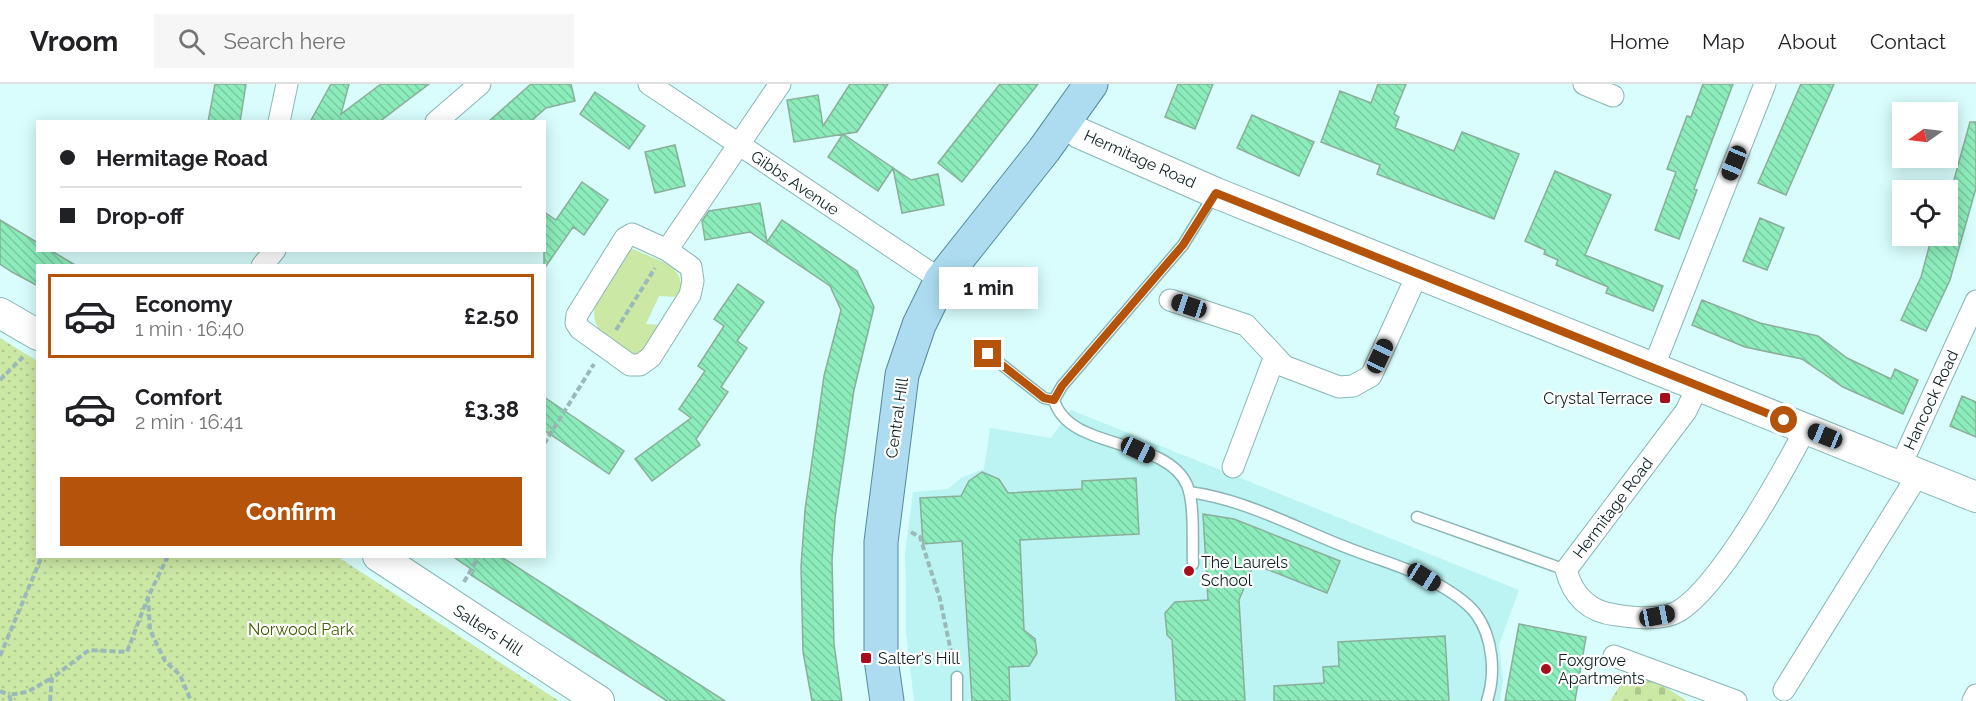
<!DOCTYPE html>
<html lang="en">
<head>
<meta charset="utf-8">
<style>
	:root { --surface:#fff; --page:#f6f6f6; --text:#202124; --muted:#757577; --line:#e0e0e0; --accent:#b45309 }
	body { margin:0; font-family:Raleway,sans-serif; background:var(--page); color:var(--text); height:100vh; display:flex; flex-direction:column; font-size:22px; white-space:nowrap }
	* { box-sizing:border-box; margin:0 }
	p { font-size:20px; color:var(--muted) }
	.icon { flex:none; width:33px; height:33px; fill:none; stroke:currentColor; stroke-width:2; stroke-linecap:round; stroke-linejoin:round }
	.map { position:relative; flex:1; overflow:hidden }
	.sheet { position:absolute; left:36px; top:180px; width:510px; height:294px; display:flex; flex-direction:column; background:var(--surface); border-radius:0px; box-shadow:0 3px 15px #0003 }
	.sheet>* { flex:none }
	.top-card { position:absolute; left:36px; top:36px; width:510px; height:132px; border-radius:0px; box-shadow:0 3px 15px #0003; display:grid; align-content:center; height:132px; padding:0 24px; background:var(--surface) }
	.needle { width:39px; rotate:256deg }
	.tools { position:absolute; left:1892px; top:18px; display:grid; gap:12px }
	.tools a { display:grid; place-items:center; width:66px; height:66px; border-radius:0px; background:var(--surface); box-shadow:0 3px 15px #0003; font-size:30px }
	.end { position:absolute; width:27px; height:27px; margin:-14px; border:8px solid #b45309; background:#fff; box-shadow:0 0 0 3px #fff }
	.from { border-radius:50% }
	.bubble { position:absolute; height:42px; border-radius:0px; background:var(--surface); box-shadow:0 3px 15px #0003; font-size:20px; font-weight:700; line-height:42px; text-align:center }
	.car { position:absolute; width:18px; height:36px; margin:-18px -9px; border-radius:8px; box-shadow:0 0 4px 2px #0007; background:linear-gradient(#222 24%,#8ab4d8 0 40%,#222 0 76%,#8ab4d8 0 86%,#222 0) }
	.top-card b { display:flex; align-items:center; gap:21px; height:57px; font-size:22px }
	.top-card b+b { border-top:2px solid var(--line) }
	.top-card i { width:15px; height:15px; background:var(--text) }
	ul { padding:10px 0 0; list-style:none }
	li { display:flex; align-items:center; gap:18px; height:84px; margin:0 12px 9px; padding:0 12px; border:3px solid transparent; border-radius:0px }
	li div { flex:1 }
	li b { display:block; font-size:22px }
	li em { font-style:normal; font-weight:700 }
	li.active { border-color:var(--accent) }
	li>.icon { width:54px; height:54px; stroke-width:1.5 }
	.cta { display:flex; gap:12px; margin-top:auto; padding:12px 24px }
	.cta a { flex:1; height:69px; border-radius:0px; background:var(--accent); color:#fff; font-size:24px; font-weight:700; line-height:69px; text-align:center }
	header { display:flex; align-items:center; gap:36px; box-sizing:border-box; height:84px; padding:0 30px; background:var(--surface); border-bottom:2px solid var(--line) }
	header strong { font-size:28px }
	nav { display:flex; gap:33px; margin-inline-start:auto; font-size:21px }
	.search { width:420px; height:54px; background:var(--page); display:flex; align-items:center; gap:15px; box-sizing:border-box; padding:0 21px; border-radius:0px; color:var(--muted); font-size:22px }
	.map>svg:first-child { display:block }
	.built { fill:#bbf4f3 }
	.grass { fill:#cce8a5 }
	.cemetery { fill:url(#cemetery-stones) }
	.park { fill:url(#park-dots) }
	.building { fill:url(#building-back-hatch); stroke:#8bae9a; stroke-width:1.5 }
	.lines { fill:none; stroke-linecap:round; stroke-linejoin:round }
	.lane-casing { stroke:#89b6b5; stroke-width:13 }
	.street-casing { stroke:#89b6b5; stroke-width:23 }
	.secondary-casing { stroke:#89b6b5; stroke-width:32 }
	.primary-casing { stroke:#528ba1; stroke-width:35 }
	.path { stroke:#9ab9b9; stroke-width:4; stroke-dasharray:6 3; stroke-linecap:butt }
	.lane { stroke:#fff; stroke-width:10 }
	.street { stroke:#fff; stroke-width:21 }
	.secondary { stroke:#fff; stroke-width:30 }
	.primary { stroke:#addcf0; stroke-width:33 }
	.route { stroke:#b45309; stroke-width:8 }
	.poi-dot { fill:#a60e1b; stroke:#fff; stroke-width:2 }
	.labels { text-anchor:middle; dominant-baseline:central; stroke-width:4.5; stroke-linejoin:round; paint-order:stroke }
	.street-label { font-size:16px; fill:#102222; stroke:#fff }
	.poi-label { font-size:16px; fill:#102222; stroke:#fff; text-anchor:start }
	.park-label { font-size:16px; fill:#435f00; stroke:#fff }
</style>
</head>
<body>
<header>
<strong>Vroom</strong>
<div class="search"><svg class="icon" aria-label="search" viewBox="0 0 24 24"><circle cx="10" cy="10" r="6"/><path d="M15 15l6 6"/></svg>Search here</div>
<nav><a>Home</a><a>Map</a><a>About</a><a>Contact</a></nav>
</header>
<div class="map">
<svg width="1976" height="617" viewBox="0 0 1976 617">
	<defs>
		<pattern id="cemetery-stones" width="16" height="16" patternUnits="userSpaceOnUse" patternTransform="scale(1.5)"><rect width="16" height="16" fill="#cce8a5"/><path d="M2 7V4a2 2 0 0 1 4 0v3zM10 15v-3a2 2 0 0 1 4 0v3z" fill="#aec78e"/></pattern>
		<pattern id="park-dots" width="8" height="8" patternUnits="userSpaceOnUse" patternTransform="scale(1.5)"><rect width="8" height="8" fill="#cce8a5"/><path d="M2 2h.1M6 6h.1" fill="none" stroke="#aec78e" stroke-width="1.8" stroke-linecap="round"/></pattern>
		<pattern id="building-back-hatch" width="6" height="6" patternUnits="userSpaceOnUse" patternTransform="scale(1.5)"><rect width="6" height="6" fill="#8cecbb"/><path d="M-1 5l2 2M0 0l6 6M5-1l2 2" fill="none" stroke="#78caa0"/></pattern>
	</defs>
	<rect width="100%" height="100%" fill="#d8fdfc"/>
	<path class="built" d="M1071,326L1519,506L1499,561L1503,596L1500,617H914L906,548V504L905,470L913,408L948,405L961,394L984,385L990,344L1051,354Z"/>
	<path class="grass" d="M633,165C653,175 692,182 678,213L659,212L646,240L662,241L637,275C626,267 613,259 603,250C578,225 612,188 626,166Z"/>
	<path class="cemetery" d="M1633,582L1687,617H1610Z"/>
	<path class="park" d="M0,254L37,277L38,472L338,473L559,617H0Z"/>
	<path class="building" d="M215,0H246L240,38H208Z
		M331,0H349L341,30L381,0H429L379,38H310Z
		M531,0H571L575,17L546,24L530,38H488Z
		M850,0H888L857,48L794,58L787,16L818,11L823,42Z
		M1000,0H1038L962,98L938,79Z
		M1178,0H1213L1195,45L1165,33Z
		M1378,0H1406L1394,30L1399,33L1395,44L1454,67L1462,48L1519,70L1494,135L1377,90L1380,81L1321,58L1340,7L1371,19Z
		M1703,0H1733L1694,105L1697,106L1679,155L1655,146L1676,88L1667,85L1687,32L1691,33Z
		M1801,0H1834L1786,111L1758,99Z
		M595,8L645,42L629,65L580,30Z
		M1252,31L1314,58L1299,92L1237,64Z
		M1970,38H1976V104L1950,196L1926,247L1901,236L1921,193L1932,152H1947V109L1950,110Z
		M843,50L911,96L938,90L944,121L902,129L893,84L878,107L828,73Z
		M675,61L685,102L655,109L645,68Z
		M1555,87L1611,111L1585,171L1663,202L1653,227L1606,209L1608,203L1556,181L1558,176L1544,170L1545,166L1525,157Z
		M582,98L608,116L584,151L573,143L544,185V128L556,136Z
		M760,119L767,158L782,136L857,187L874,223L854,306L835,434L832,477L834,560L842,617H812L803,568L801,483L805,426L824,292L841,226L830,202L750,148L705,156L702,137L709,127Z
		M1760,134L1784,144L1767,186L1743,177Z
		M0,136L38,159V166H50L77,182H38V202L12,188L0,180Z
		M738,200L764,218L737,257L747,264L721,303L728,308L696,355L700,361L652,397L635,375L691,334L679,325L705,287L698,282L724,242L714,235Z
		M1702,216L1760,239L1818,252L1847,274L1891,295L1895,285L1918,296L1903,330L1843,303L1802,275L1745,263L1692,241Z
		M1962,312L1976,318V353L1950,342Z
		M544,313L624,367L609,390L544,346Z
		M982,388L999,395L1008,409L1082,405V397L1136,394L1139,450L1020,456L1024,546L1035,555L1037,569L1029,582L1009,583L1010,617H972L962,457L923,460L920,414L961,412L969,397Z
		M1203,430L1234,435L1340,477L1327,509L1254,480L1239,516L1245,617H1176L1172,556L1167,551L1165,529L1175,518L1208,516Z
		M452,472H500L725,617H667L471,491L474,487Z
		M1519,540L1586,553L1575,617H1505Z
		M1445,552L1449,617H1274V602L1324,599L1323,583L1339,582L1338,558Z"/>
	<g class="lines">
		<defs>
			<path id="lane" d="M988,270L1044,314L1054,316
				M1189,408C1244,415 1296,444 1348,464C1373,474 1400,481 1424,493C1442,502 1464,514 1476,530C1493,553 1496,590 1487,617
				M1417,433L1566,486
				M1193,480C1192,458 1195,420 1187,401C1165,352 1069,368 1054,316L1062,302L1183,161L1215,109
				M957,617V593"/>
			<path id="street" d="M649,0L941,196
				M1584,0L1613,12
				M279,38L287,0
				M436,38L480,0
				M667,166L632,150L625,154L577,231L576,239L580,245L630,281H640L651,273L690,211L693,197L691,183L667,166L780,0
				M262,182L275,166
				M1170,216L1246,241L1275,272
				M1654,282L1765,0
				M1699,300L1686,327L1566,486C1573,512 1589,528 1616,531C1635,534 1662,537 1679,527C1720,502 1782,390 1806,344
				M1233,383L1275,272L1284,282L1339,303L1353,302L1371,292L1418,189
				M1900,383L1976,217
				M1614,572L1736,617
				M1784,606L1919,389
				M1973,617L1976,611"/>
			<path id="secondary" d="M1065,38L1079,49L1216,109L1976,413
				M0,229L38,251
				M378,472L599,617"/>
			<path id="primary" d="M887,617L881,575V458L902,291L919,241L941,196L1044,66L1091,0"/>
		</defs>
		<use href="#lane" class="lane-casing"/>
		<use href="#street" class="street-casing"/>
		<use href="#secondary" class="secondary-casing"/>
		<use href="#primary" class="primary-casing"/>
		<path class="path" d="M616,246L655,184
			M0,296L23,273
			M544,360L594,280
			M911,448L920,453L940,515L953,577
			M168,472L148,513L150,546L165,577L180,591L191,617
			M464,498L479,472
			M0,572L42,472
			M0,607L9,611
			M11,617L9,611L27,608L52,594
			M50,617L52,594L89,566L127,568L148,513"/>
		<use href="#lane" class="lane"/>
		<use href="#street" class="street"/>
		<use href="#secondary" class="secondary"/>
		<use href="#primary" class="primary"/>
	</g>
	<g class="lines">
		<path class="route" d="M988,270L1044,314L1054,316L1062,302L1183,161L1216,109L1784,336"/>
	</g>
	<g class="poi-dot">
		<rect x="1659" y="308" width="12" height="12" rx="3"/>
		<circle cx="1189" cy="487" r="6"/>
		<rect x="860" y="568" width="12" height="12" rx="3"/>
		<circle cx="1546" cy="585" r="6"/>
	</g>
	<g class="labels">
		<g class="street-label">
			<text transform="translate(1140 75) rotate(24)">Hermitage Road</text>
			<text transform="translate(795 99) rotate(34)">Gibbs Avenue</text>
			<text transform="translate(1931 316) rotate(-65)">Hancock Road</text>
			<text transform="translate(897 334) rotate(-82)">Central Hill</text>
			<text transform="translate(1613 424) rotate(-53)">Hermitage Road</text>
			<text transform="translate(488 546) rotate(33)">Salters Hill</text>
		</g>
		<g class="poi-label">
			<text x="1653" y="314" text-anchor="end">Crystal Terrace</text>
			<text x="1201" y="478">The Laurels<tspan x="1201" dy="18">School</tspan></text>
			<text x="878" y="574">Salter's Hill</text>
			<text x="1558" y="576">Foxgrove<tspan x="1558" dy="18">Apartments</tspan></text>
		</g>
		<g class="park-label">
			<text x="301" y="545">Norwood Park</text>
		</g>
	</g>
</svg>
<div class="tools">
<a><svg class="needle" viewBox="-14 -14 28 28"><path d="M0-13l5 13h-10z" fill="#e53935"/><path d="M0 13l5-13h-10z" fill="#757577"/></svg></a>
<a><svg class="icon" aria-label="locate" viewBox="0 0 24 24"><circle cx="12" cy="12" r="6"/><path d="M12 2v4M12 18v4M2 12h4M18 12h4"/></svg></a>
</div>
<i class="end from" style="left:1784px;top:336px"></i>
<i class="end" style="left:988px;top:270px"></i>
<div class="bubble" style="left:939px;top:183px;width:99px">1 min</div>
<i class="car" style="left:1734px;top:79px;rotate:202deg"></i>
<i class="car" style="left:1189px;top:222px;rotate:288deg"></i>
<i class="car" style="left:1380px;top:272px;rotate:25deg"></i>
<i class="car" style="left:1825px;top:352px;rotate:292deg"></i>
<i class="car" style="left:1138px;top:366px;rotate:115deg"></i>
<i class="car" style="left:1424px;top:493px;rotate:122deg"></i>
<i class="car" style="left:1657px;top:532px;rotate:79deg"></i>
<div class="top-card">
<b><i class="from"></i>Hermitage Road</b>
<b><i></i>Drop-off</b>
</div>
<section class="sheet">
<ul>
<li class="active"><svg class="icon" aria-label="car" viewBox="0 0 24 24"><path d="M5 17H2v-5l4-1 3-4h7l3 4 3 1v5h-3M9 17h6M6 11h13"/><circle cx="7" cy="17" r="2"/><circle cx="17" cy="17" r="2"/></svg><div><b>Economy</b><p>1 min · 16:40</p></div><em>£2.50</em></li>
<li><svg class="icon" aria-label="car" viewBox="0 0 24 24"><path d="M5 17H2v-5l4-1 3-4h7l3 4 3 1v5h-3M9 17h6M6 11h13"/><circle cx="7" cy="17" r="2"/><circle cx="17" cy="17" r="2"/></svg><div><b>Comfort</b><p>2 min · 16:41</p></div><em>£3.38</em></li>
</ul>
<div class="cta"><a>Confirm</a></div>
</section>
</div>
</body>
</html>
